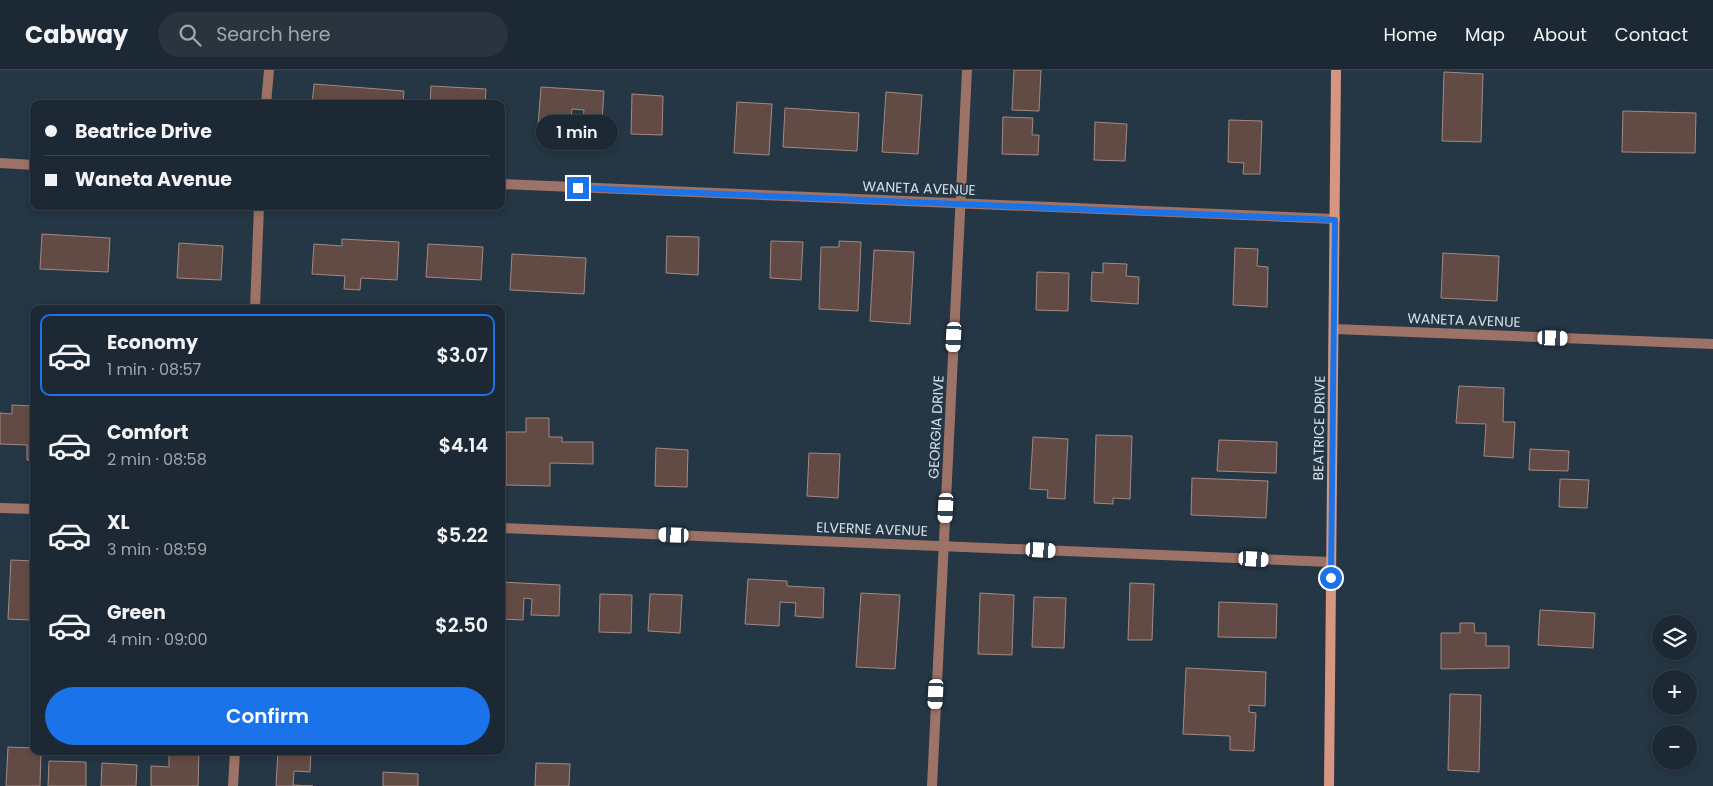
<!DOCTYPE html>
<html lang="en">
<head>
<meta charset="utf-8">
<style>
	:root { --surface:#1c2833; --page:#29343f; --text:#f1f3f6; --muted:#a0a6ac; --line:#3a444e; --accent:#1a73e8 }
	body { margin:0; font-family:Poppins,sans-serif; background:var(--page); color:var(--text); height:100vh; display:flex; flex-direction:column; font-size:19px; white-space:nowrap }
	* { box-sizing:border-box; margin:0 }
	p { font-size:16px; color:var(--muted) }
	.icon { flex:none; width:28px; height:28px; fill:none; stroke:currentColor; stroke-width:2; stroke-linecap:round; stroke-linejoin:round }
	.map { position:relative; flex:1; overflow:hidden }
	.details { position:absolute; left:30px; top:235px; width:475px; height:450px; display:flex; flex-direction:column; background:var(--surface); border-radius:10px; box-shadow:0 2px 8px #0003,0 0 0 1px var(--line) }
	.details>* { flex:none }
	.banner { position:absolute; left:30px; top:30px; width:475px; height:110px; border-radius:10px; box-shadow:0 2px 8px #0003,0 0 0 1px var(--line); display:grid; align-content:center; height:110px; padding:0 15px; background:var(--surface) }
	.tools { position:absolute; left:1652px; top:545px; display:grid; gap:10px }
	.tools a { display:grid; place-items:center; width:45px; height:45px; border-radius:50%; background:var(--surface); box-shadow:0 2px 8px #0003,0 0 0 1px var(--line); font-size:25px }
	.end { position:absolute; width:22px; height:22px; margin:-11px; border:6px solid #1a73e8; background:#fff; box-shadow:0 0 0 2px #fff }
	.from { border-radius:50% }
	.bubble { position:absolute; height:35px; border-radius:18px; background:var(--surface); box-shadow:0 2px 8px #0003,0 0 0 1px var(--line); font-size:16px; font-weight:600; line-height:35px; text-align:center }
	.car { position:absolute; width:15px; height:30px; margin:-15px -8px; border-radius:6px; box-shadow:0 0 4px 1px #0007; background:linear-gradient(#fff 24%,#345 0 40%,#fff 0 76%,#345 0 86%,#fff 0) }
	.banner b { display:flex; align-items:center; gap:18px; height:48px; font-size:19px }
	.banner b+b { border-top:1px solid var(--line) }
	.banner i { width:12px; height:12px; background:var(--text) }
	ul { padding:9px 0 0; list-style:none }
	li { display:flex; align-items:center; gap:15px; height:82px; margin:0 10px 8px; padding:0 5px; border:2px solid transparent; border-radius:10px }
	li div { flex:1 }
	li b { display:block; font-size:19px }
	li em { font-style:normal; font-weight:600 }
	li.active { border-color:var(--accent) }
	li>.icon { width:45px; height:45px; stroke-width:1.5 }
	.primary-button { display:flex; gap:10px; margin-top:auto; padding:10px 15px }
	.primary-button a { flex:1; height:58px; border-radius:30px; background:var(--accent); color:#fff; font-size:20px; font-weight:600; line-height:58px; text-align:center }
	header { display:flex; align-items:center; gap:30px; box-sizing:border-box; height:70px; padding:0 25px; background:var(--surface); border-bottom:1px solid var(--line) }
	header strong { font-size:24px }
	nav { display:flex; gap:28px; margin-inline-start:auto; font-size:18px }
	.search { width:350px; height:45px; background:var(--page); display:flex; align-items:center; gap:12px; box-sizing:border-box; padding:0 18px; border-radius:28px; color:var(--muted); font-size:19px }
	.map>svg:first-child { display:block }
	.building { fill:#634b45; stroke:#a48982 }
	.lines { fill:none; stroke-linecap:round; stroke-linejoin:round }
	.street { stroke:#9c7366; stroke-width:10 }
	.secondary { stroke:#d79682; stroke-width:10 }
	.route { stroke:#1a73e8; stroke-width:6 }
	.labels { text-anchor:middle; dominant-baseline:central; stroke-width:4; stroke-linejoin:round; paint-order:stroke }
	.street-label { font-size:14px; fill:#d5e0e9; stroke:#253644 }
</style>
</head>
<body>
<header>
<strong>Cabway</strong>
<div class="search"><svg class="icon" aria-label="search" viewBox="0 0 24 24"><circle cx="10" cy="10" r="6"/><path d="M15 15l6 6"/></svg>Search here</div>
<nav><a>Home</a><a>Map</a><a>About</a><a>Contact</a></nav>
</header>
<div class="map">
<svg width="1713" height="716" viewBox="0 0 1713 716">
	<rect width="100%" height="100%" fill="#253644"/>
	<path class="building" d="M1014,0H1041L1039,41L1012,40Z
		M1444,2L1483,4L1481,72L1442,71Z
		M314,14L404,21L403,34H312Z
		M431,16L486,19L485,34H430Z
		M541,17L604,21L602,51L583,50L584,40L572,39L570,58L538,56Z
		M886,22L922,25L918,84L882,82Z
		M632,24L663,26L662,65L631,64Z
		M737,32L772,34L769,85L734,83Z
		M785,38L859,43L857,81L783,77Z
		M1623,41L1696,43L1695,83L1622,82Z
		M1003,47L1033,48L1032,65H1039L1038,85L1002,84Z
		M1229,50L1262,51L1260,104H1243L1244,93L1228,92Z
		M1095,52L1127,54L1125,91L1094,90Z
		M42,164L110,168L108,202L40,199Z
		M667,166L699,167L698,205L666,203Z
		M342,169L399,172L397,210L361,208L360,220L344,219L345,206L312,204L314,174L342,176Z
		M771,171L803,172L801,210L770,208Z
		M839,171L861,172L858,241L819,239L821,177H839Z
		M179,173L223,176L221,210L177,208Z
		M428,174L483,177L481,210L426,207Z
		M1235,178L1258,179L1257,196L1268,197L1267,237L1233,235Z
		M874,180L914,182L910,254L870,251Z
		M1443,183L1499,186L1497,231L1441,228Z
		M512,184L586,188L584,224L510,220Z
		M1103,193L1127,194L1126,206L1139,207L1138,234L1091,231L1092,202L1103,203Z
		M1037,202L1069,203L1068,241L1036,240Z
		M1459,316L1504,318L1503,352H1515L1513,388L1484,386L1486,354L1456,353Z
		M12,335L32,336L31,353H34V391L27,390V375L0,374V343L12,344Z
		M526,348H549V367H562V372H593V394L550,393V416L506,415V362H526Z
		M1096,365L1132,366L1130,429L1113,428V434L1094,433Z
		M1033,367L1068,369L1065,429L1047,428L1048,420L1030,419Z
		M1219,370L1277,372L1276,403L1217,401Z
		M656,378L688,380L687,417L655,416Z
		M1530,379L1569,381L1568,401L1529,400Z
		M809,383L840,384L838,428L807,426Z
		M1192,408L1268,411L1266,448L1191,445Z
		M1560,409L1589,410L1587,438L1559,437Z
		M11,490L34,491V544L31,543L30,550L8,549Z
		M748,509L787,511V516L824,518L823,548L795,546L796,533L780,532L779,556L745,554Z
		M501,512L560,515L559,546L531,545L532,529L524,528L523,550L501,549Z
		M1130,513L1154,514L1152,570H1128Z
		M861,523L900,525L895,599L856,597Z
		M980,523L1014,525L1012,585L978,584Z
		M600,524L632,525L631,563L599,562Z
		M650,524L682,525L680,563L648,561Z
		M1034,527L1066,528L1064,578L1032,577Z
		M1219,532L1277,534L1276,568L1218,567Z
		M1540,540L1595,543L1593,578L1538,575Z
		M1460,553H1474L1475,563H1486V576H1509V598L1441,599V563H1460Z
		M1186,598L1266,602L1265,636L1249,635V642L1256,643L1254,681L1230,680V666L1183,664Z
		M1450,624L1481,625L1479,702L1448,700Z
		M8,677L34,678V681H41L40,716H6Z
		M169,681H199L198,716H151V696L169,697Z
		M278,681H311L310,702L294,701L293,715L313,716H276Z
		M49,691L86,692V716H48Z
		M102,693L137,695L136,716H101Z
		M536,693L570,694L569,716H535Z
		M383,702L418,704V716H383Z"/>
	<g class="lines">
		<path class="street" d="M266,34L269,0
			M0,93L34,95
			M501,114L1335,149
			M255,239L259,136
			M1334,259L1713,274
			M0,438L34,439
			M501,458L1331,492
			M233,716L235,681
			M932,716L967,0"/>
		<path class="secondary" d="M1329,716L1336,0"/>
	</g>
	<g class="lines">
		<path class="route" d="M578,118L1335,150L1331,508"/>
	</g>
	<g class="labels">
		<g class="street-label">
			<text transform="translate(919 118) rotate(2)">WANETA AVENUE</text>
			<text transform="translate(1464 250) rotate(2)">WANETA AVENUE</text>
			<text transform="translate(936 357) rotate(-87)">GEORGIA DRIVE</text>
			<text transform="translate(1319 358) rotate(-89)">BEATRICE DRIVE</text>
			<text transform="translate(872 459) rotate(2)">ELVERNE AVENUE</text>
		</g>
	</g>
</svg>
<div class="tools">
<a><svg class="icon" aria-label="layers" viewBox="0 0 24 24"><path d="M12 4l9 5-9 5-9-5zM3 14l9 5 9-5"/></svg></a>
<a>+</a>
<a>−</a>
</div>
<i class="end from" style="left:1331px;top:508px"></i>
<i class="end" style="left:578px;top:118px"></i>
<div class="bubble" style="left:536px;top:45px;width:82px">1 min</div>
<i class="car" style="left:954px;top:267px;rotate:183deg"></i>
<i class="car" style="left:1553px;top:268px;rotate:92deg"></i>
<i class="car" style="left:946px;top:438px;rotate:183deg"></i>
<i class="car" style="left:674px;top:465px;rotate:272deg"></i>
<i class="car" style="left:1041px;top:480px;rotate:93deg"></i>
<i class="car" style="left:1254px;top:489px;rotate:93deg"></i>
<i class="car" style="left:936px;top:624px;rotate:183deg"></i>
<div class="banner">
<b><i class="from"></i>Beatrice Drive</b>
<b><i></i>Waneta Avenue</b>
</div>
<section class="details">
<ul>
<li class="active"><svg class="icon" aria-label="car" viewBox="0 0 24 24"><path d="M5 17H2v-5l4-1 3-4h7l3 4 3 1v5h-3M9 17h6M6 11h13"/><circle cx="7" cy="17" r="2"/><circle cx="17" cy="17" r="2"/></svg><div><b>Economy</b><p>1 min · 08:57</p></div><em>$3.07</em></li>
<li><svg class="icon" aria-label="car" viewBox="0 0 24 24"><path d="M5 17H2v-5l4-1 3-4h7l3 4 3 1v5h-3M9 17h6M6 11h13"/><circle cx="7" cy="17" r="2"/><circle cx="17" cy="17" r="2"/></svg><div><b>Comfort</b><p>2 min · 08:58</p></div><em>$4.14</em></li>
<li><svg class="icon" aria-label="car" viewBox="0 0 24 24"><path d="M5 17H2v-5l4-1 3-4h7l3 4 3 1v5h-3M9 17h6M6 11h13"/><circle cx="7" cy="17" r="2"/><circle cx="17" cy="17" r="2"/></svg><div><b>XL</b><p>3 min · 08:59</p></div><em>$5.22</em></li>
<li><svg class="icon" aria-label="car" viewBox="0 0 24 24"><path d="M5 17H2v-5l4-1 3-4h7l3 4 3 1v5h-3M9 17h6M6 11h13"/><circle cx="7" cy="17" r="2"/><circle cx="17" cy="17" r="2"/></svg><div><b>Green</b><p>4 min · 09:00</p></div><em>$2.50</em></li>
</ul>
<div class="primary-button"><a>Confirm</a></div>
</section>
</div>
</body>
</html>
